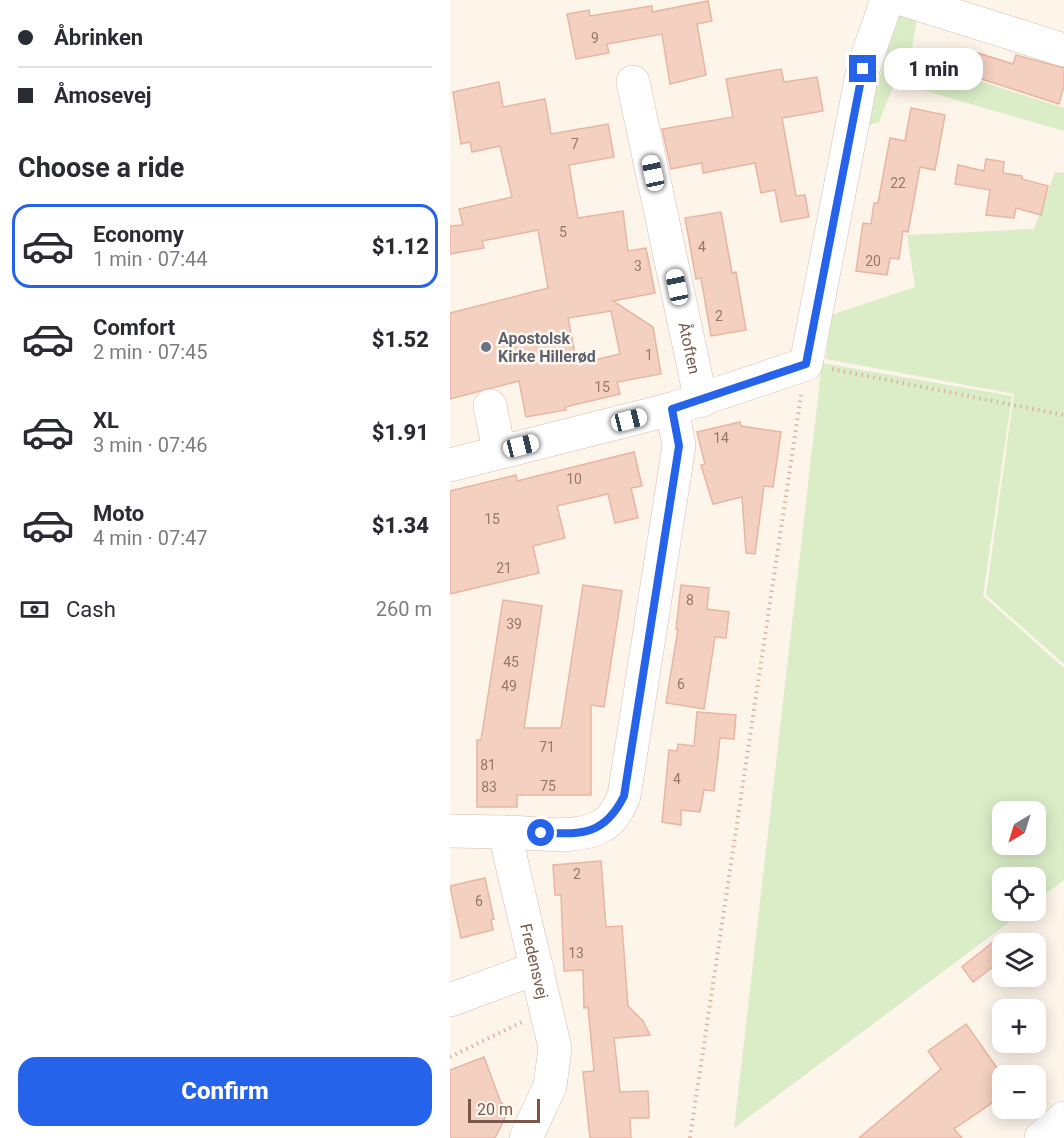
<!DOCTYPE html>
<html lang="en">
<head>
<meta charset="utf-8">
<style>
	:root { --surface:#fff; --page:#f2f2f3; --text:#2b2b33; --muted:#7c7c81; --line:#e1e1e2; --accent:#2563eb }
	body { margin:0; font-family:Roboto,sans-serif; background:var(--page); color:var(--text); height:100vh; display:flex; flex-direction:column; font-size:22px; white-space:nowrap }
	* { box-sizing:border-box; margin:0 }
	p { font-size:20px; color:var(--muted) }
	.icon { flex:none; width:33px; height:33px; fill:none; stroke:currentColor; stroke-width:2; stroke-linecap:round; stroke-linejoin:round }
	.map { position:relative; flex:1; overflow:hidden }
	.side { display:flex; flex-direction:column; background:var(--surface); width:450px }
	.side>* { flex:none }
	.guide { display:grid; align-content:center; height:132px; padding:0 18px; background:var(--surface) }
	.needle { width:39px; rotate:218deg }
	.controls { position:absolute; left:542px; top:801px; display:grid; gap:12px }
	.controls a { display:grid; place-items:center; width:54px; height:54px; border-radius:12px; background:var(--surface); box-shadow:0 3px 15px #0003; font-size:30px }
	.scale { position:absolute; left:18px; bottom:15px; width:72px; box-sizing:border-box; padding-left:6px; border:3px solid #7a584b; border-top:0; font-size:16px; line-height:21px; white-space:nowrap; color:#7a584b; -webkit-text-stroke:4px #fff8f1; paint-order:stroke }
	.end { position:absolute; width:27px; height:27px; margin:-14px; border:8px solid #2563eb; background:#fff; box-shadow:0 0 0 3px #fff }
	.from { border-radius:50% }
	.bubble { position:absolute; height:42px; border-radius:18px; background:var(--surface); box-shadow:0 3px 15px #0003; font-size:20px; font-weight:800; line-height:42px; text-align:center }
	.car { position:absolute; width:18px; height:36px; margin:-18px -9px; border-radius:8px; box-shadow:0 0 4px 2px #0007; background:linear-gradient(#fff 24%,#345 0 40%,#fff 0 76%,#345 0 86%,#fff 0) }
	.guide b { display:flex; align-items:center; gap:21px; height:57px; font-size:22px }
	.guide b+b { border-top:2px solid var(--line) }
	.guide i { width:15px; height:15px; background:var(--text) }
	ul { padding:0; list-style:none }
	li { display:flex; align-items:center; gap:18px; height:84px; margin:0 12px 9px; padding:0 6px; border:3px solid transparent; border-radius:18px }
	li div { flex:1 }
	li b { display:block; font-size:22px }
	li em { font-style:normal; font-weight:800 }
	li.current { border-color:var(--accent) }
	li>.icon { width:54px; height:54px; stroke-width:1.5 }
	h2 { padding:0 18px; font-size:27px; line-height:72px }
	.pay { display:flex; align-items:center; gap:15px; height:66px; padding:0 18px; font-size:22px }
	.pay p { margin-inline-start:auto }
	.cta { display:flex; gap:12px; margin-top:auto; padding:12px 18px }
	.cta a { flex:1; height:69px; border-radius:18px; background:var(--accent); color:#fff; font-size:24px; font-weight:800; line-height:69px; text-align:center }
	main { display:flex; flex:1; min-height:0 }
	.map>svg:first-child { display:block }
	.green { fill:#daedc7; fill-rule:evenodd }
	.building { fill:#f4d0c0; stroke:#e8b5a0; stroke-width:1.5; fill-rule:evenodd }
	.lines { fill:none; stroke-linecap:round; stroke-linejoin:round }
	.minor-casing { stroke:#d3bdb1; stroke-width:34 }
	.path { stroke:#dab3a2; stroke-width:4; stroke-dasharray:1.5 4.5; stroke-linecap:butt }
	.minor { stroke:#fff; stroke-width:33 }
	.route { stroke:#2563eb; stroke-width:8 }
	.worship-dot { fill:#6b7280; stroke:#fff8f1; stroke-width:2 }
	.labels { text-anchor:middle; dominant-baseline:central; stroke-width:5; stroke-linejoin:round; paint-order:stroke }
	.number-label { font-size:14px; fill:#987668 }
	.worship-label { font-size:16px; font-weight:bold; fill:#5b616d; stroke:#fff8f1; text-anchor:start }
	.street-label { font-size:16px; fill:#7a584b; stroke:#fff8f1 }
</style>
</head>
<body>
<main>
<section class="side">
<div class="guide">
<b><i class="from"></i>Åbrinken</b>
<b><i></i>Åmosevej</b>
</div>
<h2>Choose a ride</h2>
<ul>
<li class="current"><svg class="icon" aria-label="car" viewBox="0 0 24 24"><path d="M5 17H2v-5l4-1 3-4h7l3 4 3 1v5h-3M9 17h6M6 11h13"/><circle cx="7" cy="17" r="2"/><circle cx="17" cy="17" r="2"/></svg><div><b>Economy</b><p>1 min · 07:44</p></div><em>$1.12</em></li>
<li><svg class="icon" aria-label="car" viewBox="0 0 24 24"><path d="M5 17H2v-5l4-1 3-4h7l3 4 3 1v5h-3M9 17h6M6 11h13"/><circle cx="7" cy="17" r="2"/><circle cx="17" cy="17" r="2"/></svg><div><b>Comfort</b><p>2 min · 07:45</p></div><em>$1.52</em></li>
<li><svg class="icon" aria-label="car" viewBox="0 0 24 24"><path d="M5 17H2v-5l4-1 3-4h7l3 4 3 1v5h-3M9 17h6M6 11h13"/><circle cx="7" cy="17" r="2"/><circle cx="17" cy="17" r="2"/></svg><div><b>XL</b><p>3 min · 07:46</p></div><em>$1.91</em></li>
<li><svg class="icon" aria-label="car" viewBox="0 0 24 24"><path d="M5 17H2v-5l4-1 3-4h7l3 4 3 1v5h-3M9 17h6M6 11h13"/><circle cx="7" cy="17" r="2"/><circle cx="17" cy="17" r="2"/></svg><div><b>Moto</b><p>4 min · 07:47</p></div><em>$1.34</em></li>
</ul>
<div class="pay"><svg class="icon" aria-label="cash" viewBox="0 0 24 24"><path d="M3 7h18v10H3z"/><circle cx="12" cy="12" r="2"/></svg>Cash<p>260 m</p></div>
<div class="cta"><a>Confirm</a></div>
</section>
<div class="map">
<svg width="614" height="1138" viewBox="0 0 614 1138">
	<rect width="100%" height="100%" fill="#fdf4ea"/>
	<path class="green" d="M448,15L467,19L460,59L614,108V131L445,82L429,122L415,126Z
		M605,172L614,173V664L536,595L564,394L376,359L381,315L465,287L457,235L584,229Z
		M372,363L562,396L533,596L614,668V880L585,902V878H552V910L574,911L284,1128ZM552,812H585V844H552Z"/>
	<path class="building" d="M258,1L262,21L247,24L256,75L220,84L212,34L157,44L159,53L126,59L117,14L139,10L140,16L202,6V12Z
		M528,53L563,64L566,55L614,68V86L609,104L522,76Z
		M331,69L334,82L367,77L373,111L332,118L346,196L355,195L359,217L331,222L325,190L311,193L305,163L253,173L252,163L221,169L212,129L283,117L276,79Z
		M49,82L53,107L95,99L101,134L158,124L164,157L119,165L128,218L173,211L178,251L196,248L205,293L163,301L203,327L211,374L167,382L170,394L115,407L116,410L76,417L69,381L0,399V313L98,288L88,230L32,241L34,248L0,254V226L13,225L9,209L62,197L50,146L22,152L20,142L11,144L3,92ZM161,311L170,354L127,364L118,318Z
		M461,108L495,115L485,170L470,167L458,232L453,231L449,259L440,258L437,275L406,271L413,223L421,224L424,203H428L440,138L455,141Z
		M536,159L554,162L553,173L572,176V179L598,186L591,215L566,208L564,218L536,215L540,190L505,184L508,165L534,171Z
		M271,212L282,273L286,272L296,330L261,336L251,278L246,279L235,218Z
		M290,422L291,426L331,432L323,487L314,486L305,554L296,553L292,497L263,504L251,465L255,464L247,432Z
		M184,452L192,486L181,488L188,518L165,523L158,494L107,506L115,538L83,546L89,573L0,594V491L66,475L67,481Z
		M133,585L172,591L154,707L141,705V795H67V807H27V740H31L53,600L92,606L74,728H111Z
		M231,585L259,588L257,609L279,612L276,638L265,637L254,709L216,703L228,629H226Z
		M247,712L286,715L284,739L270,738L264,791L254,790L250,812L231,810V825L212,822L219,750L227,751L228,744L244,746Z
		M151,861L156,927L172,926L178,1006L193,1021L200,1035L164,1038L170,1092L198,1091L199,1118H180L181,1138H140L133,1072L144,1071L138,1007L134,1008L133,970L114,971L111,895H105L103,865Z
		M35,878L44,919L41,920L43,930L11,938L0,886Z
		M552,935V960L523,982L512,967Z
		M516,1024L552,1075V1096L504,1129L512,1138H409L491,1069L478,1051Z
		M34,1057L51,1103L60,1108L45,1138H0V1070Z"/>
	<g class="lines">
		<defs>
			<g id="minor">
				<path d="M455,0L614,50"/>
				<path id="s1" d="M183,82L251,401"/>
				<path d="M40,406L49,451"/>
				<path d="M0,465L222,409L356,364L413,69L437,0"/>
				<path id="s2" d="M0,831L53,832L57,843L105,1048L100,1086L76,1138"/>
				<path d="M53,832C83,832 125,841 152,826C163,820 169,807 174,796L229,446L222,409"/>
				<path d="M0,1000L87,968"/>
				<path d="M591,1138L614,1118"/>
			</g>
		</defs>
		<use href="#minor" class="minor-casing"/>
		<path class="path" d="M382,369L614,415
			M0,1057L72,1022
			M240,1138L351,395"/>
		<use href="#minor" class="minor"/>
	</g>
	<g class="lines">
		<path class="route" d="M91,833C132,834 154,836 174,796L229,446L222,409L356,364L413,69"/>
	</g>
	<circle class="worship-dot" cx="36" cy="347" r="6"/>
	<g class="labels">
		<g class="number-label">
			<text x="145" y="38">9</text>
			<text x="125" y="144">7</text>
			<text x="448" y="183">22</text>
			<text x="113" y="232">5</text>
			<text x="252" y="247">4</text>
			<text x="423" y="261">20</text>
			<text x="188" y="266">3</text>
			<text x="269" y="316">2</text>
			<text x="199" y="355">1</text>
			<text x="152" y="387">15</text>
			<text x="271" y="438">14</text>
			<text x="124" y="479">10</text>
			<text x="42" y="519">15</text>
			<text x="54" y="568">21</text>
			<text x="240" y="600">8</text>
			<text x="64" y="624">39</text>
			<text x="61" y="662">45</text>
			<text x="231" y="684">6</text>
			<text x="59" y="686">49</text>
			<text x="97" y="747">71</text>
			<text x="38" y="765">81</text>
			<text x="227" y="779">4</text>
			<text x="98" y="786">75</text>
			<text x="39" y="787">83</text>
			<text x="127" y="874">2</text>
			<text x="29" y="901">6</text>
			<text x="126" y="953">13</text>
		</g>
		<g class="worship-label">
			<text x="48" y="338">Apostolsk<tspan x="48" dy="18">Kirke Hillerød</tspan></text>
		</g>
		<g class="street-label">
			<text stroke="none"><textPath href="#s1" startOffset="272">Åtoften</textPath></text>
			<text stroke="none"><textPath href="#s2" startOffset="186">Fredensvej</textPath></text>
		</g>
	</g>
</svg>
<div class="controls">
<a><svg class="needle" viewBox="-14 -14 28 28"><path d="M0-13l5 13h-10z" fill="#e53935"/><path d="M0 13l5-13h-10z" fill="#7c7c81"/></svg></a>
<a><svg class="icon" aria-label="locate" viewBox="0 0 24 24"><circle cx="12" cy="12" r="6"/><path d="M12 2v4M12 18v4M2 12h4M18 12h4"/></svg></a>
<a><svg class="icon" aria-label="layers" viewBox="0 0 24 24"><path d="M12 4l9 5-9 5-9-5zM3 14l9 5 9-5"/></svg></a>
<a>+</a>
<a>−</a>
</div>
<div class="scale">20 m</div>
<i class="end from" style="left:91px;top:833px"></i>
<i class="end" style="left:413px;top:69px"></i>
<div class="bubble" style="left:434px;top:48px;width:99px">1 min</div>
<i class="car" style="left:203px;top:173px;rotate:348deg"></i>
<i class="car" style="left:227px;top:287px;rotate:348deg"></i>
<i class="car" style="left:179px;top:420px;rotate:76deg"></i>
<i class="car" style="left:71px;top:446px;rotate:76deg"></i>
</div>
</main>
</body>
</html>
